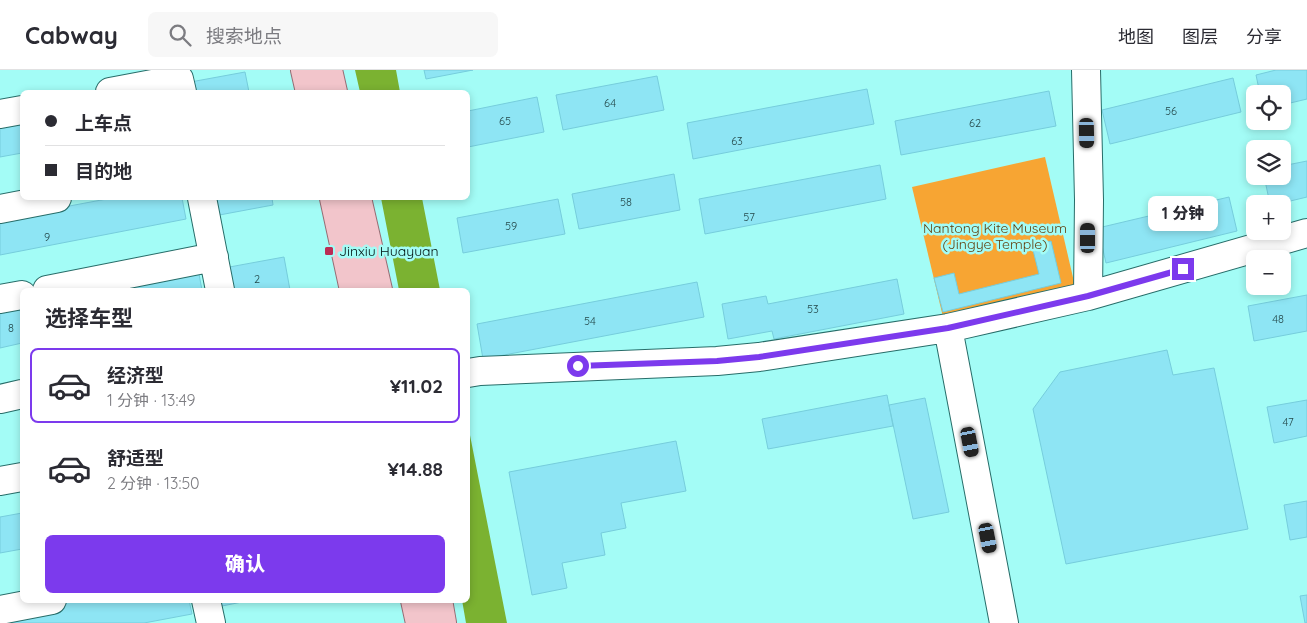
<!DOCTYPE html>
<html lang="zh">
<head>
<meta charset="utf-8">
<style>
	:root { --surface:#fff; --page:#f7f7f7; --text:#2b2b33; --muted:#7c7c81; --line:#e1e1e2; --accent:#7c3aed }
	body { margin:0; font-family:Quicksand,"Noto Sans SC",sans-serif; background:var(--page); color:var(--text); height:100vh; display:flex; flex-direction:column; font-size:19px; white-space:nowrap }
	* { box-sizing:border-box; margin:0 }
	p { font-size:16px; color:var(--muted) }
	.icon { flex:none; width:28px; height:28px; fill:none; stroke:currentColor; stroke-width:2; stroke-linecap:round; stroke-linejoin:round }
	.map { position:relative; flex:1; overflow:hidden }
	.details { position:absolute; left:20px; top:218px; width:450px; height:315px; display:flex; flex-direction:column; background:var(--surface); border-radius:8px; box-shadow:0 2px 8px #0003 }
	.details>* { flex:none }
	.top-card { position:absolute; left:20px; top:20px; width:450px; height:110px; border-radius:8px; box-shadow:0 2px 8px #0003; display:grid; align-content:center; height:110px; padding:0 25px; background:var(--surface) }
	.tools { position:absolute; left:1246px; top:15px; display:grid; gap:10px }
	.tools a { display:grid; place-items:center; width:45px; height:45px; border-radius:8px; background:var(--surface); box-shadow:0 2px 8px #0003; font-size:25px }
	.end { position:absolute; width:22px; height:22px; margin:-11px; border:6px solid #7c3aed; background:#fff; box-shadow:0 0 0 2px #fff }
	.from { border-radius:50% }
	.bubble { position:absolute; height:35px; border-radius:8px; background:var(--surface); box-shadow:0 2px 8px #0003; font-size:16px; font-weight:800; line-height:35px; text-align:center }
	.car { position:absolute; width:15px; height:30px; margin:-15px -8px; border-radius:6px; box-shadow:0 0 4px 1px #0007; background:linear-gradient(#222 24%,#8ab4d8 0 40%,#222 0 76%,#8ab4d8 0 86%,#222 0) }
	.top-card b { display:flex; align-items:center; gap:18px; height:48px; font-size:19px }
	.top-card b+b { border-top:1px solid var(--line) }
	.top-card i { width:12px; height:12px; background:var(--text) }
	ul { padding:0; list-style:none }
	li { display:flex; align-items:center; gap:15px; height:75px; margin:0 10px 8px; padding:0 15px; border:2px solid transparent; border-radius:8px }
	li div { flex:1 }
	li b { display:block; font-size:19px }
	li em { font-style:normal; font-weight:800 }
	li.on { border-color:var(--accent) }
	li>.icon { width:45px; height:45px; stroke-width:1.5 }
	h2 { padding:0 25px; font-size:22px; line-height:60px }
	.primary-button { display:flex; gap:10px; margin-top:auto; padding:10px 25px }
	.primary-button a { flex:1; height:58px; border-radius:8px; background:var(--accent); color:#fff; font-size:20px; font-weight:800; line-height:58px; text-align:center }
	header { display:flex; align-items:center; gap:30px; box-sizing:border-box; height:70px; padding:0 25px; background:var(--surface); border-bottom:1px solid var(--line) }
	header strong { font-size:24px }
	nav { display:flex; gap:28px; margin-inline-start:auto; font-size:18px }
	.search { width:350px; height:45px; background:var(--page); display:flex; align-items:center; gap:12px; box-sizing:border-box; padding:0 18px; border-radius:8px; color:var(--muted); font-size:19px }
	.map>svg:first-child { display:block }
	.green { fill:#f7a533 }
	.water { fill:#7bb231 }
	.building { fill:#8ee5f4; stroke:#76cddc }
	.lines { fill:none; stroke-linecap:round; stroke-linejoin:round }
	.minor-casing { stroke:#276d69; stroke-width:30 }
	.major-casing { stroke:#976d74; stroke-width:30 }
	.minor { stroke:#fff; stroke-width:28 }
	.major { stroke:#f2c5cb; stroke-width:28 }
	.route { stroke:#7c3aed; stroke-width:6 }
	.poi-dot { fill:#bb2c54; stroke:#a3fcf6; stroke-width:2 }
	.labels { text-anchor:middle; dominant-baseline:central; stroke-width:5; stroke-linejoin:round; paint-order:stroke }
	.number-label { font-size:11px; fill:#24484a }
	.park-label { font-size:14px; fill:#623f0d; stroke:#a3fcf6 }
	.poi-label { font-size:14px; fill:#001312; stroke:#a3fcf6; text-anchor:start }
</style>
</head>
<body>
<header>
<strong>Cabway</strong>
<div class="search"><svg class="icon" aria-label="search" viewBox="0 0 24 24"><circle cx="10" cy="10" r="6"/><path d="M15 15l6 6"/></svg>搜索地点</div>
<nav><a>地图</a><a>图层</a><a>分享</a></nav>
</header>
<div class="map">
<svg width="1307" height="553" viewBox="0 0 1307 553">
	<rect width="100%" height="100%" fill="#a3fcf6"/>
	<path class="green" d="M1045,87L1075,216L943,247L912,117Z"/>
	<path class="water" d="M355,0H396L400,22H360Z
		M381,128H422L440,220H399Z
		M468,355L507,553H466L462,530H468Z"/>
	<path class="building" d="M424,0H473L426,9Z
		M1276,0H1307V29L1282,35V24H1260L1256,5Z
		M245,2L249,22H187L185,13Z
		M657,6L664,40L563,60L556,25Z
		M1233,8L1241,42L1110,74L1102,40Z
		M867,19L874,54L693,89L687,53Z
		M1049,21L1056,56L901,85L895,51Z
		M537,27L544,62L468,77V41Z
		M22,47V83L0,87V51Z
		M1307,91V127L1278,134H1270L1264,106H1282V96Z
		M880,95L886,129L705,164L699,129Z
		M674,104L680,140L579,159L572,124Z
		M1229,127L1237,161L1106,193L1098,158Z
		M112,128H182L186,149L0,185V149Z
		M210,128H272L273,135L214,146Z
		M558,129L565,164L463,183L457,148Z
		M1051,171L1061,213L943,242L934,208L954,203L959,224L1039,204L1032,176Z
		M284,187L290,220H228L224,198Z
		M199,204L202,220H113Z
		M897,209L904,244L774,269L772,261L728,269L722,234L766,226L768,234Z
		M697,212L704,247L483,289L477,254Z
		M1307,225V261L1254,271L1248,236Z
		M22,237V273L0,278V242Z
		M1167,280L1173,305L1214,298L1248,459L1066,494L1033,339L1060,302Z
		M887,325L893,356L768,379L762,349Z
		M925,328L949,442L913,449L889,335Z
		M1307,330V366L1274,373L1267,337Z
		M676,371L686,421L621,433L626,458L601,463L605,485L562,493L567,518L532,525L509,402Z
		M1307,431V467L1290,470L1284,435Z
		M22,443V479L0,483V447Z
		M1307,525V553H1305L1300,526Z
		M76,530H189L192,544L144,553H0V544Z
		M220,530H252L222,536Z"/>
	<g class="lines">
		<defs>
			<path id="minor" d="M1086,0L1089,130L1088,226
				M110,22L179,9L182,22
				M0,44L22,40
				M202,128L220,220
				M0,139L57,128
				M47,220L214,187
				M0,229L22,225
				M948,258L1004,553
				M468,303L480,301L717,291L759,287L948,258L1088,226L1307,163
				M0,329L22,324
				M0,411L22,407
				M206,530L211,553
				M0,540L52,530"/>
			<path id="major" d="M305,0L310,22
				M328,0L333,22
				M334,128L354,220
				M357,128L378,220
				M415,530L420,553
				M438,530L442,553"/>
		</defs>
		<use href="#minor" class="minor-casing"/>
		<use href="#major" class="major-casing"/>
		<use href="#minor" class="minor"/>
		<use href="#major" class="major"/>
	</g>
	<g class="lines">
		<path class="route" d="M578,296L717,291L759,287L948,258L1088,226L1183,199"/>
	</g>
	<rect class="poi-dot" x="324" y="176" width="10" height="10" rx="2.5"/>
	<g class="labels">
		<g class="number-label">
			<text x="610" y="33">64</text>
			<text x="1171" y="41">56</text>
			<text x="505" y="51">65</text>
			<text x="975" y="53">62</text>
			<text x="737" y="71">63</text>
			<text x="626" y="132">58</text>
			<text x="749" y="147">57</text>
			<text x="511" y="156">59</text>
			<text x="47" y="167">9</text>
			<text x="257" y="209">2</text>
			<text x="813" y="239">53</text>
			<text x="1278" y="249">48</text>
			<text x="590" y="251">54</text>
			<text x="11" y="258">8</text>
			<text x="1288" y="352">47</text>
		</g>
		<g class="park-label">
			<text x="995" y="158">Nantong Kite Museum<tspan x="995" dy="16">(Jingye Temple)</tspan></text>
		</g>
		<g class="poi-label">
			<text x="339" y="181">Jinxiu Huayuan</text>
		</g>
	</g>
</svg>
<div class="tools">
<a><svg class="icon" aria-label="locate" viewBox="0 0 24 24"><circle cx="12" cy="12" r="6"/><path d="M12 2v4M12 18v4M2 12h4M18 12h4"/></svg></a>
<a><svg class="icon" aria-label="layers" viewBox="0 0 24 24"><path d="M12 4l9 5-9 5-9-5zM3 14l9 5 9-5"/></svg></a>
<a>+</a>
<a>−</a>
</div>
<i class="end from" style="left:578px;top:296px"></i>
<i class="end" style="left:1183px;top:199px"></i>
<div class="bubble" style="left:1148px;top:126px;width:70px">1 分钟</div>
<i class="car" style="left:1087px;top:63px;rotate:179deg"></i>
<i class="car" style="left:1088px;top:168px;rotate:0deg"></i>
<i class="car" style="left:970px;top:372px;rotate:169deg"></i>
<i class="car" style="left:988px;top:468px;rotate:169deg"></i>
<div class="top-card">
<b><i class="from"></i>上车点</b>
<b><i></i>目的地</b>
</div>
<section class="details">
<h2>选择车型</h2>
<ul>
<li class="on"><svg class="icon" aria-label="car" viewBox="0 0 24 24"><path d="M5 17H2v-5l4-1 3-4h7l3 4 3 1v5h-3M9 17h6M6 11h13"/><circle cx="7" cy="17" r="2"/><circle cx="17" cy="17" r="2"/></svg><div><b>经济型</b><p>1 分钟 · 13:49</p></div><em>¥11.02</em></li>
<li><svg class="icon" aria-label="car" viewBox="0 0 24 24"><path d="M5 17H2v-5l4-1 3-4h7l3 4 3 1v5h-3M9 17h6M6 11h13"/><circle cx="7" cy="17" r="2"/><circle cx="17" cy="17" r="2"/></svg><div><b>舒适型</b><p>2 分钟 · 13:50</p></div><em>¥14.88</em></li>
</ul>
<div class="primary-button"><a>确认</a></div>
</section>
</div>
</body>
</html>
